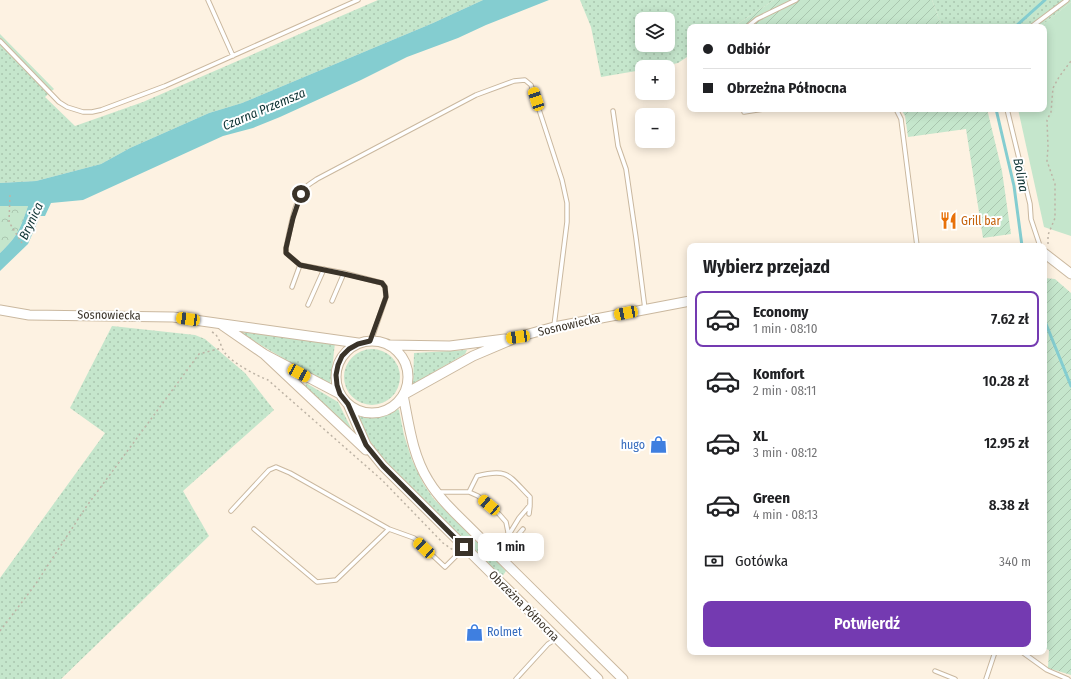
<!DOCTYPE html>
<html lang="pl">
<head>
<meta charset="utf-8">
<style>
	:root { --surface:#fff; --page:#f6f6f6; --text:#202124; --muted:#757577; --line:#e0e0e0; --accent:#743ab1 }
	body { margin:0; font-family:"Fira Sans Condensed",sans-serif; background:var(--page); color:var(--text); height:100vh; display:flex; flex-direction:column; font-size:15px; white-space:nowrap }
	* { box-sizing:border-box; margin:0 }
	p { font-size:13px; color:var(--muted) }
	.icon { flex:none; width:22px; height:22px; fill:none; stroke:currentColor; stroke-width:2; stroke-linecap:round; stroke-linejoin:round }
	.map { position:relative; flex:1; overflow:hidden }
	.drawer { position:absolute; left:687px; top:243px; width:360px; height:412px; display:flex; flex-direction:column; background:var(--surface); border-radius:8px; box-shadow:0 2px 10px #0003 }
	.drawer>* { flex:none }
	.banner { position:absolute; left:687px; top:24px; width:360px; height:88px; border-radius:8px; box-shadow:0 2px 10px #0003; display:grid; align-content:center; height:88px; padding:0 16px; background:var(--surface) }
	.buttons { position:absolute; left:635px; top:12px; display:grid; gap:8px }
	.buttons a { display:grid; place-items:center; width:40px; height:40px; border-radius:8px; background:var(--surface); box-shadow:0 2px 10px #0003; font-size:20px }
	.end { position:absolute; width:18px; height:18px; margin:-9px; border:5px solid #3a3329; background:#fff; box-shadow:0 0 0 2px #fff }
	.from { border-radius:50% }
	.bubble { position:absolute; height:28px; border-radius:8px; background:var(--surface); box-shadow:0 2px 10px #0003; font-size:13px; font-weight:600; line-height:28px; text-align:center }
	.car { position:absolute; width:12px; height:24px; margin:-12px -6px; border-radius:5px; box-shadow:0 0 3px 1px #0007; background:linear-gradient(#f5c518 24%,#345 0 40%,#f5c518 0 76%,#345 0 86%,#f5c518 0) }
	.banner b { display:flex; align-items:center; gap:14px; height:38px; font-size:15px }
	.banner b+b { border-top:1px solid var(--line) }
	.banner i { width:10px; height:10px; background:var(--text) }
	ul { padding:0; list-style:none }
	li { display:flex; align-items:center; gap:12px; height:56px; margin:0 8px 6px; padding:0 8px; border:2px solid transparent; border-radius:8px }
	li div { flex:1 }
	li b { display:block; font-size:15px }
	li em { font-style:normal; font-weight:600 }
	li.current { border-color:var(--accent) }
	li>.icon { width:36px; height:36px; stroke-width:1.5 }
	h2 { padding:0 16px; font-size:18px; line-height:48px }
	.pay { display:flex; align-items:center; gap:10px; height:44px; padding:0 16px; font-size:15px }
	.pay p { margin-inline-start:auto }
	.primary-button { display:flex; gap:8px; margin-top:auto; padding:8px 16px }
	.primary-button a { flex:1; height:46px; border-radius:8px; background:var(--accent); color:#fff; font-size:16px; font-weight:600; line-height:46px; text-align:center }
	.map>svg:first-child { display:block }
	.grass { fill:url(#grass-dots); fill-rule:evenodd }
	.forest { fill:url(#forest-crowns) }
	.park { fill:#c5e6cc }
	.garden { fill:url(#garden-furrows) }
	.water { fill:#84cdd0 }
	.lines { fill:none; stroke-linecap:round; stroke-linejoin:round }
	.stream { stroke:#84cdd0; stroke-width:3 }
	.service-casing { stroke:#cab89f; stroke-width:5.5 }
	.tertiary-casing { stroke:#cab89f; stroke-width:11 }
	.path { stroke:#bdb3a5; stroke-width:1.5; stroke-dasharray:2 3; stroke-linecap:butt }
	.service { stroke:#fff; stroke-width:3.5 }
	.tertiary { stroke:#fff; stroke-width:9 }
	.route { stroke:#3a3329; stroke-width:5 }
	.labels { text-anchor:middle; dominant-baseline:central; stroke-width:4; stroke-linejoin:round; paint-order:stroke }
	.food-label { font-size:12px; fill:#c56008; stroke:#fff; text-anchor:start }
	.street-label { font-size:12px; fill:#3a3329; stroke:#fff }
	.shop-label { font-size:12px; fill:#366cbe; stroke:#fff; text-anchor:end }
	.water-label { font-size:13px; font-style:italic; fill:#0e3334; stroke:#fff }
</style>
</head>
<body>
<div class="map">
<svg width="1071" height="679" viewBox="0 0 1071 679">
	<defs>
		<pattern id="grass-dots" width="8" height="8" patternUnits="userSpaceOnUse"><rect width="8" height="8" fill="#c5e6cc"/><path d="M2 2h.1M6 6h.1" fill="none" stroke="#aac6af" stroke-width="1.8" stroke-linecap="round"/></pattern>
		<pattern id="forest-crowns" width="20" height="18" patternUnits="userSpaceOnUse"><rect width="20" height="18" fill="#c5e6cc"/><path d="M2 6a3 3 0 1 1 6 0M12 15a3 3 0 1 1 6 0" fill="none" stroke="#aac6af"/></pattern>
		<pattern id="garden-furrows" width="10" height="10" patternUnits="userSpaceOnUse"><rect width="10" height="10" fill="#c5e6cc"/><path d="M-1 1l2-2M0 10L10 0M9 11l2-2" fill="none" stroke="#aac6af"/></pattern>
	</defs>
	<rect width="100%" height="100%" fill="#fdf2e2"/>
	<path class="grass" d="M378,0H483L433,23L242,103L209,113L130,148L101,164L36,181L0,183V34L54,89L45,97L75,126L143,102Z
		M580,0H774L733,27H690V55L678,63L658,67H642V70L601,77L591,27ZM642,19H668V45H642Z
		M932,0H1071V2L1040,27H942Z
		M112,326L195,335L205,339L245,373L274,410L183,491L209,536L61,679H0V578L105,433L70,408Z
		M242,332L335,343L330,386L242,334Z
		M344 377a28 28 0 1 1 56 0a28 28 0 1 1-56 0Z
		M467,350L465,354L413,384L414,353Z
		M306,383L338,402L352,430H350L305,387Z
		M398,409L399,410L404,435L412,460L423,483L433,498L506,571L502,577C480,555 457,533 435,511C411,487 366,450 359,416C376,419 383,418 398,409Z"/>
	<path class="forest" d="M0,206H28C20,229 18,236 0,253Z"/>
	<path class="park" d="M1071,2V236L1044,227L1018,109H1044V27H1040Z"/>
	<path class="garden" d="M774,0H932L942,27H733Z
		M901,109H987L1002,171L1011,234L983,238L966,129L908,137L905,116Z
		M1044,278L1055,279L1071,293V675L1048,668L1049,650L1044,648Z"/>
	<path class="water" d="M483,0H549L486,25L458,38L407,57L361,80L280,117L253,128L223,136L83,200L51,203L45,216H40L28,244L0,271V253C18,236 20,229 28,206H0V183L36,181L101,164L130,148L209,113L242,103L433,23Z"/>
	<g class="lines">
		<path class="stream" d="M1015,27L1045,0
			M996,109L1014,186L1022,246
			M1044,319L1071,386"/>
		<defs>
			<path id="service" d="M208,0L233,56
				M747,27L757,19L796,0
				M1031,27L1067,0
				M0,41L59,102L67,107L83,112H92L101,110L165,86L358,0
				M896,109L901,119L917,246
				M1007,109L1030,204L1031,219L1040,246
				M613,111L618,146L626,169L636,238L645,309
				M744,112L764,109
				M292,287L300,265
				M332,301L344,273
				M308,305L324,269
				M371,341L386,297L385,287L382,283L344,273L300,265L286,253V248C290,231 294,200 306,187C309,184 313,182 317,179L476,95L514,81L525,80L531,85L562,180L567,203V222L554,326
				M438,492H469L478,496L499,514L506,522L508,532L507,546L500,557
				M469,492L477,476C509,468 509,476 530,497V505L519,518L508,536
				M231,511L269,470L276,467L290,473L389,529
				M529,514L530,506
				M254,529L317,582L336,580L389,529L414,538L445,567L464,548
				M508,536H517L523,529
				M1022,652L1047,670L1068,679
				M935,671L955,679
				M516,679L548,644L556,639
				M986,679L995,652"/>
			<path id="tertiary" d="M1044,253L1071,274
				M0,310L29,315L173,317L358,343
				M222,325L264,354L340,394
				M336 377a36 36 0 1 1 72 0a36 36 0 1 1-72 0Z
				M389,345L450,346L505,339
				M264,354L366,450
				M403,395C409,424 412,454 428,480C435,492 445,503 455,513L623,679
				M403,395L473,356L518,337L554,327L690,301
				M348,404L366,445L383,466L598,679"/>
		</defs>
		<use href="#service" class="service-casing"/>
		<use href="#tertiary" class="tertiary-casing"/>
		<path class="path" d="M10,195L9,222L22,243
			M1048,244V235L1055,218V184L1047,161L1048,147L1047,120L1051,112L1053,88L1059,77L1071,61
			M212,332C221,337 219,345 225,353C231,362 257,376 268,380L382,480L443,543L453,550
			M0,631L35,585L86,507L199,354L222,348"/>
		<use href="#service" class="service"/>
		<use href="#tertiary" class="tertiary"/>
	</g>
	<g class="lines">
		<path class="route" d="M301,194L293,218L286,248V253L300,265L344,274L382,283L385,287L386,297L370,341L358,344L349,349L342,356L338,365L336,375L337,385L340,394L348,404L366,445L383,466L464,547"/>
	</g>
	<defs>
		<symbol id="restaurant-bare" viewBox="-9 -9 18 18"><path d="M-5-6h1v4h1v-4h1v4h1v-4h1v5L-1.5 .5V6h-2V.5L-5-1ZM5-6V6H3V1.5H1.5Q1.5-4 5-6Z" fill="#e8710a" stroke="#fff" stroke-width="2.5" paint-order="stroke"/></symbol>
		<symbol id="shop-bare" viewBox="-9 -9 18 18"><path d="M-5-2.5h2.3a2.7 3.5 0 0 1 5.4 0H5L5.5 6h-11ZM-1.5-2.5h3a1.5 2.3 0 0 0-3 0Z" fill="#3f7fe0" stroke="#fff" stroke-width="2.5" paint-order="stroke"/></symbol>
	</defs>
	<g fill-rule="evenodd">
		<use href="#restaurant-bare" x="936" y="208" width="25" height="25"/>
		<use href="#shop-bare" x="646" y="432" width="25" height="25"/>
		<use href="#shop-bare" x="462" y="620" width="25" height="25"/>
	</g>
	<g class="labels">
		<g class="food-label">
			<text x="961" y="221">Grill bar</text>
		</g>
		<g class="street-label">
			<text transform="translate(109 315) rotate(1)">Sosnowiecka</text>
			<text transform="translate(569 325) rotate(-13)">Sosnowiecka</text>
			<text transform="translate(524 606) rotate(45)">Obrzeżna Północna</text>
		</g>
		<g class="shop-label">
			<text x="645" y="445">hugo</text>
			<text x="487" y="632" text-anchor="start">Rolmet</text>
		</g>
		<g class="water-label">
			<text transform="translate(264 109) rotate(-23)">Czarna Przemsza</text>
			<text transform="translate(1021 175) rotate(79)">Bolina</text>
			<text transform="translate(31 221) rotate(-65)">Brynica</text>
		</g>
	</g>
</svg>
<div class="buttons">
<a><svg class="icon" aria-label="layers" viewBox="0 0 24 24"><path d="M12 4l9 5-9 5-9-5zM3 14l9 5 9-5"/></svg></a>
<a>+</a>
<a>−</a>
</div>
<i class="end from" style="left:301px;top:194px"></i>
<i class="end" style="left:464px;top:547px"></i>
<div class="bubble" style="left:478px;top:533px;width:66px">1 min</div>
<i class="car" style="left:536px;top:99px;rotate:342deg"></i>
<i class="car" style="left:626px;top:313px;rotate:259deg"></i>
<i class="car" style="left:188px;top:319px;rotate:278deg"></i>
<i class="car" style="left:518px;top:337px;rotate:262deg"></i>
<i class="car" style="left:299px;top:373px;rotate:118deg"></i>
<i class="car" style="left:489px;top:505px;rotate:310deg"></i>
<i class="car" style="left:424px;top:548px;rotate:313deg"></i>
<div class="banner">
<b><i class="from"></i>Odbiór</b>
<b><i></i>Obrzeżna Północna</b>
</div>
<section class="drawer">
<h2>Wybierz przejazd</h2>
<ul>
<li class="current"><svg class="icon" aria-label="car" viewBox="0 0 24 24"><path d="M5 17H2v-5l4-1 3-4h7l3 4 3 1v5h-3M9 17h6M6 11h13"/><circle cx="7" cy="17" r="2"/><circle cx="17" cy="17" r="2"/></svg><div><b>Economy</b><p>1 min · 08:10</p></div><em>7.62 zł</em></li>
<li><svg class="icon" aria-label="car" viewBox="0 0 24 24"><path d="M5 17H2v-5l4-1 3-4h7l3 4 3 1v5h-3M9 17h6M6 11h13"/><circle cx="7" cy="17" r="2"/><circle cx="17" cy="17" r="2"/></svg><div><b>Komfort</b><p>2 min · 08:11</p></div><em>10.28 zł</em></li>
<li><svg class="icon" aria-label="car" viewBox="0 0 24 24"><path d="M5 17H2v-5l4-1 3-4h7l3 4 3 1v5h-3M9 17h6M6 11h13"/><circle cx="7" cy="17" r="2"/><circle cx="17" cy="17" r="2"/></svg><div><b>XL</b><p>3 min · 08:12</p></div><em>12.95 zł</em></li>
<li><svg class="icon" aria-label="car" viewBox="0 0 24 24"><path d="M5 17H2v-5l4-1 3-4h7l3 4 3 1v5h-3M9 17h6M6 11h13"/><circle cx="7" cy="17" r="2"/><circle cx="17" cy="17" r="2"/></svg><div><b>Green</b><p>4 min · 08:13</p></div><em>8.38 zł</em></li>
</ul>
<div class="pay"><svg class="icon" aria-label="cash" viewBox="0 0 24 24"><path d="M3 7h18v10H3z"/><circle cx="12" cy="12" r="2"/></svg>Gotówka<p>340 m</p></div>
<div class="primary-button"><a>Potwierdź</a></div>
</section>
</div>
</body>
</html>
